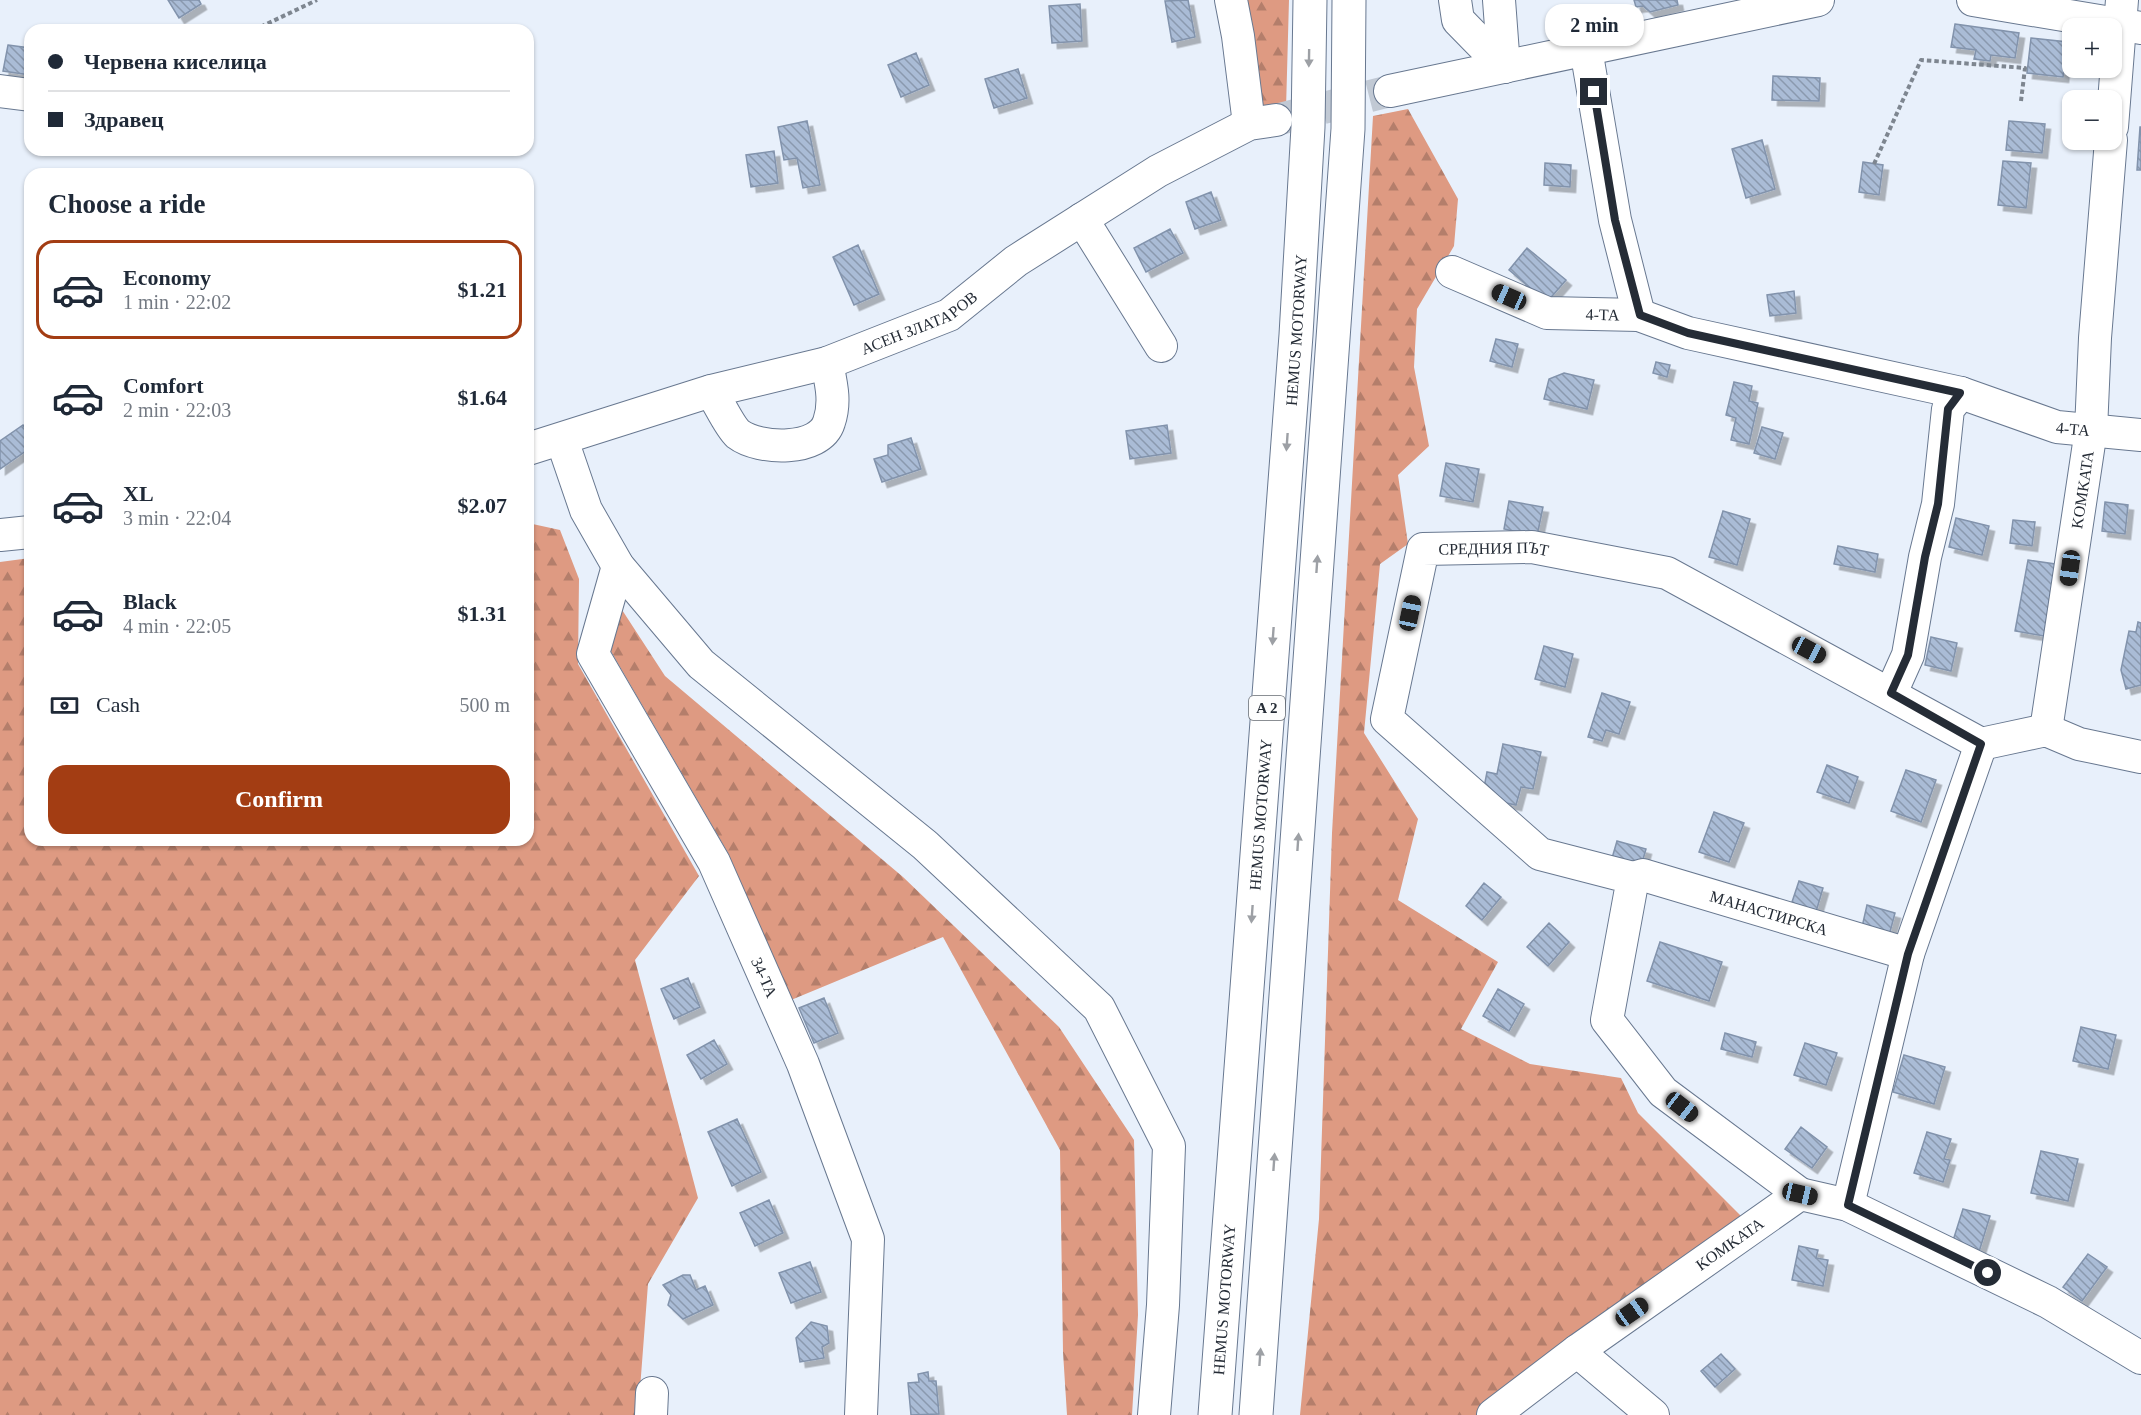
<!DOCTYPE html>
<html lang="en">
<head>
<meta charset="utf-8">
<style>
	:root { --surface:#fff; --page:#f2f2f3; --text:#1f2937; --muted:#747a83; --line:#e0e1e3; --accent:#a33d13 }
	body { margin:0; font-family:"Times New Roman",serif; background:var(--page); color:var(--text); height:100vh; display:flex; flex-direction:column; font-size:22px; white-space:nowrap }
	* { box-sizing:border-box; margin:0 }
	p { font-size:20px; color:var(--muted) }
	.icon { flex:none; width:33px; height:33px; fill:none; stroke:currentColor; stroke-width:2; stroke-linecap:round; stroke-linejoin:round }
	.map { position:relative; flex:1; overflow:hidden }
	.sheet { position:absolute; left:24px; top:168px; width:510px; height:678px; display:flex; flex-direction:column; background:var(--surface); border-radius:18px; box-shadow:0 2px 4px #0004 }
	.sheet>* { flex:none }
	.hud { position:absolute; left:24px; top:24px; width:510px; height:132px; border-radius:18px; box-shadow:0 2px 4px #0004; display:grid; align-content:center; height:132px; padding:0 24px; background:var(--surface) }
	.buttons { position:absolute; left:2062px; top:18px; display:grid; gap:12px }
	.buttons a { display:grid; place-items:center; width:60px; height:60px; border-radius:12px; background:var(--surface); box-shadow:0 2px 4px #0004; font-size:30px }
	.end { position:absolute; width:27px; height:27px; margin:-14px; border:8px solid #252c36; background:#fff; box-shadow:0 0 0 3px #fff }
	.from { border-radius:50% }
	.bubble { position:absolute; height:42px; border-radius:18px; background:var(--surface); box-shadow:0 2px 4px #0004; font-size:20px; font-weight:600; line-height:42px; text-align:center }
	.car { position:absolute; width:18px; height:36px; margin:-18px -9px; border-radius:8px; box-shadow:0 0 4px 2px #0007; background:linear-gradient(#222 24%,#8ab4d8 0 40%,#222 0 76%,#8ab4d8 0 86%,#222 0) }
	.hud b { display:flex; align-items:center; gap:21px; height:57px; font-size:22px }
	.hud b+b { border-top:2px solid var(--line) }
	.hud i { width:15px; height:15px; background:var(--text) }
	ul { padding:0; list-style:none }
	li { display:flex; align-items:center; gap:18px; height:99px; margin:0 12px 9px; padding:0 12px; border:3px solid transparent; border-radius:18px }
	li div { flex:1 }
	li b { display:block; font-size:22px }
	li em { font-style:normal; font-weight:600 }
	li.on { border-color:var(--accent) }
	li>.icon { width:54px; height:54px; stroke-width:1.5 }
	h2 { padding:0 24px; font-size:27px; line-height:72px }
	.pay { display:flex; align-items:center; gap:15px; height:66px; padding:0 24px; font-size:22px }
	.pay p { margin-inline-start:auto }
	.action { display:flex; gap:12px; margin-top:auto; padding:12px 24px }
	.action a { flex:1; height:69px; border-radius:18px; background:var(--accent); color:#fff; font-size:24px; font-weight:600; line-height:69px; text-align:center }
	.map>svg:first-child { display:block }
	.forest { fill:url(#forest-firs) }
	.building { fill:url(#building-back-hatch); stroke:#8293ac; stroke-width:1.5; filter:url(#shadow) }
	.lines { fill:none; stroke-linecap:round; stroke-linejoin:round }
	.minor-tunnel { stroke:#c1c9d4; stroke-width:32; stroke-dasharray:32 16; stroke-linecap:butt }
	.minor-casing { stroke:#687890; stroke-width:34 }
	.highway-casing { stroke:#687890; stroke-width:35 }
	.path { stroke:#7e8690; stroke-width:4; stroke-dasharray:4.5 3; stroke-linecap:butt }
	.minor { stroke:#fff; stroke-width:32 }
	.highway { stroke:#fff; stroke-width:33 }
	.oneway { fill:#9da0a5 }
	.route { stroke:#252c36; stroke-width:8 }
	.labels { text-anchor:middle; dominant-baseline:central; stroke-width:4.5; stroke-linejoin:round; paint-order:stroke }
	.shield { fill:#fdfdfd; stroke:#666b72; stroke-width:1.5 }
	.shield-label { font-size:15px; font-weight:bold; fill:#252c36 }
	.street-label { font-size:16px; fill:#252c36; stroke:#fdfdfd }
</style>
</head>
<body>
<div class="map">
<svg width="2141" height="1415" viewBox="0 0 2141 1415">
	<defs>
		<pattern id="forest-firs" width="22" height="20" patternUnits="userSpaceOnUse" patternTransform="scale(1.5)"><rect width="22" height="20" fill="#de9a82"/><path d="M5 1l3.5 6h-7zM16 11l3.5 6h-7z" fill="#b47e6b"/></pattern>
		<pattern id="building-back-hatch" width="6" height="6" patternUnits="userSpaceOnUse" patternTransform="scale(1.5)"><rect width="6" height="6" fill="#aabcd6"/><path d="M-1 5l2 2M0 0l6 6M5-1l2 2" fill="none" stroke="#8a99ae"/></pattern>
		<filter id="shadow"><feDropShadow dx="5.5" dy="5.5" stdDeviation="0" flood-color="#0004"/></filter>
	</defs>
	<rect width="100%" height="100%" fill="#e8f0fb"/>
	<path class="forest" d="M1230,0H1289L1286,109L1253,120Z
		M1408,109L1458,199L1454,246L1417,309L1414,367L1429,446L1398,475L1408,544L1380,564L1364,733L1418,819L1398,900L1498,962L1461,1029L1530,1064L1621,1078L1638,1113L1743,1218L1494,1415H1300L1319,1219L1332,833L1373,116Z
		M528,523L560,530L579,579L578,664L699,876L635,960L698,1198L648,1284L638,1415H0V562L30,558V840H528Z
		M613,596L665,676L903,877L1059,1027L1134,1140L1138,1315L1132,1415H1067L1063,1352L1060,1150L943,937L791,1000L728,853L609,648Z"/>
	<path class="building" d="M168,0H199L201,4L179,18Z
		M1188,0L1195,37L1172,42L1165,1Z
		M1634,0H1677L1678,5L1650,12L1643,6L1636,7Z
		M1080,4L1082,41L1052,43L1049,6Z
		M1955,24L2019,33L2015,58L1991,55L1990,61L1974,59L1976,50L1951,47Z
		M2031,38L2068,42L2063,77L2027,73Z
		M8,45L30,48V75L3,71Z
		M916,53L929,85L901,97L888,65Z
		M1018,69L1027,98L994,108L985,79Z
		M1773,76L1820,78L1819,101L1772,100Z
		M807,121L820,185L803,188L797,158L784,160L778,127Z
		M2009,121L2045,124L2042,153L2006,150Z
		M2140,127H2141V170H2137Z
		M1762,140L1775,189L1746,198L1732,149Z
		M774,151L778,183L751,187L746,155Z
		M2003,161L2031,163L2026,208L1998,205Z
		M1863,162L1883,165L1879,195L1859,192Z
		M1545,163L1571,165L1570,187L1544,185Z
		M1211,192L1221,220L1195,229L1186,202Z
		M1170,229L1183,253L1146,272L1134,248Z
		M858,245L879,294L854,305L833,257Z
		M1527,248L1566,280L1547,302L1509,270Z
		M1794,291L1796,313L1770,316L1767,295Z
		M1496,339L1518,344L1512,367L1490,361Z
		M1656,362L1670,365L1667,377L1653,373Z
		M1564,373L1594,380L1587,409L1544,399L1549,379Z
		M1734,382L1752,386L1749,401L1758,403L1749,444L1731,440L1736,418L1726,415Z
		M23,425L30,435V448L0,469V441Z
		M1167,425L1171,453L1130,459L1126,431Z
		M1762,427L1783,433L1775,459L1754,453Z
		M911,438L921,469L882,482L874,459L888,455V445Z
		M1446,463L1479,469L1473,502L1440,496Z
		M1509,501L1543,507L1537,536L1504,529Z
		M2105,502L2128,505L2125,534L2102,531Z
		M1723,511L1750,519L1737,565L1709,557Z
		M1956,518L1989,526L1982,555L1949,547Z
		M2013,520L2035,522L2032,546L2010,543Z
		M1838,546L1878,554L1875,572L1834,564Z
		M2028,560L2055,564L2044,636L2015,631Z
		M2138,622L2141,623V685L2126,689L2121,670L2129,631L2136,632Z
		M1931,637L1957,643L1951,671L1925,665Z
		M1544,646L1573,654L1565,687L1535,679Z
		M1602,693L1630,702L1619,734L1606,730L1602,741L1588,737Z
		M1503,744L1541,752L1533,789L1521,787L1516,805L1482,798L1487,772L1497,774Z
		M1827,765L1858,777L1849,803L1817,792Z
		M1906,770L1936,780L1921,822L1891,811Z
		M1714,812L1744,823L1729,862L1699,852Z
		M1617,841L1646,849L1639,873L1610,865Z
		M1799,881L1823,888L1813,922L1788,914Z
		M1484,883L1501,897L1482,920L1466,906Z
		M1867,905L1895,913L1887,943L1860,936Z
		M1549,923L1569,942L1548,966L1527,947Z
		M1660,942L1722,962L1709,1001L1647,981Z
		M688,978L700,1007L674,1019L661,989Z
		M1498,989L1524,1004L1509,1031L1483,1016Z
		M824,998L838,1033L814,1043L799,1008Z
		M2081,1027L2116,1035L2108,1069L2073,1061Z
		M1725,1033L1756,1042L1752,1057L1721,1049Z
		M714,1040L727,1064L701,1079L687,1055Z
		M1805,1043L1837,1053L1826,1085L1794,1075Z
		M1904,1055L1945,1067L1934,1104L1893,1092Z
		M737,1119L761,1172L732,1186L708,1132Z
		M1801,1127L1827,1147L1812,1168L1785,1149Z
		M1927,1132L1951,1139L1944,1159L1950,1160L1943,1182L1914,1173Z
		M2041,1151L2078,1159L2068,1201L2031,1193Z
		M769,1200L783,1233L755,1246L740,1213Z
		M1963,1209L1990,1216L1978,1255L1951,1247Z
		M1799,1246L1818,1250L1816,1258L1828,1260L1823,1286L1792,1280Z
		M2088,1254L2107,1267L2082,1301L2063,1287Z
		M810,1262L821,1292L791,1303L779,1273Z
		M683,1275H690L696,1290L705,1286L713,1305L683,1319L668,1305L671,1295L663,1285Z
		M811,1322L827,1326L829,1343L822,1347L824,1358L800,1362L796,1338Z
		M1721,1354L1735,1369L1715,1387L1701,1371Z
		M928,1372L929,1381H936L939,1414L911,1415L908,1383L919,1382L918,1374Z"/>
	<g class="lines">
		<path class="minor-tunnel" d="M1276,120L1390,91"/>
		<defs>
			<g id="minor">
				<path d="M1231,0L1238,36L1249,124"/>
				<path d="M1455,0L1458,20L1504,67"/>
				<path d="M1499,0L1504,67"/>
				<path d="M1973,0L2141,28"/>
				<path d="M1586,49L1615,220L1639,315"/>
				<path d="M0,91L30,95"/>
				<path d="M1390,91L1818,0"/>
				<path d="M2112,127L2122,0"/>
				<path d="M1082,219L1161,346"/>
				<path id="s1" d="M1452,272L1547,313L1639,315L1688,333L1961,393L2057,427L2141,435"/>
				<path d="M711,391C718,401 729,426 738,434C759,450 820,452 829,422C836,402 831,383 827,363"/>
				<path d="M562,440L586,510L618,566L701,664L925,845L1099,1008L1169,1146L1163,1305L1154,1415"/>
				<path id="s2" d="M528,449L711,391L827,363L949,315L1016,261L1158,171L1249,124L1276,120"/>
				<path d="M0,535L30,532"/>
				<path id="s3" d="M618,566L593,654L714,862L803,1064L868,1239L861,1415"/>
				<path d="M1891,693L1908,655L1925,557L1938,504L1948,409L1961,393"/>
				<path id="s4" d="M2046,730L2091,430L2095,338L2111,140"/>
				<path id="s5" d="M1633,878L1643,875L1908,954"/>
				<path id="s6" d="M1800,1194L1663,1092L1607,1020L1633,878L1540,854L1387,719L1423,549L1532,547L1667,573L1981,744L2046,730L2079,744L2141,757"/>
				<path d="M1848,1205L1908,954L1981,744"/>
				<path d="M1577,1351L1653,1415"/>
				<path d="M651,1415L652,1393"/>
				<path id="s7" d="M1493,1415L1577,1351L1800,1194L1848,1205L2048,1302L2141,1358"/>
			</g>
			<g id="highway">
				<path id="s8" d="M1215,1415L1296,335L1308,127L1310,0"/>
				<path d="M1256,1415L1348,129L1349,0"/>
			</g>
		</defs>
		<use href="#minor" class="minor-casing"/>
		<use href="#highway" class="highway-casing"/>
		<path class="path" d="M254,30L317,0
			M1874,164L1921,60L2025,68L2021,101"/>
		<use href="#minor" class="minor"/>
		<use href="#highway" class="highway"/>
	</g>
	<defs><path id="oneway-solid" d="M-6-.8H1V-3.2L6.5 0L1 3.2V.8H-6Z" transform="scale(1.5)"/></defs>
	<g class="oneway">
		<use href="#oneway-solid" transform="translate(1309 58) rotate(91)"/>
		<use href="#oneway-solid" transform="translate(1287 442) rotate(94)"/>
		<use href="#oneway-solid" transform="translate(1317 564) rotate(-86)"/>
		<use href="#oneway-solid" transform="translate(1273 636) rotate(94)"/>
		<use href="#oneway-solid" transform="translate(1298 842) rotate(-86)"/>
		<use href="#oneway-solid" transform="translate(1252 914) rotate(94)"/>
		<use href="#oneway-solid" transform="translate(1274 1162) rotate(-86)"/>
		<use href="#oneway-solid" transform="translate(1260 1357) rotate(-86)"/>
	</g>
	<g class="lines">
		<path class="route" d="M1594,92L1615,220L1640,315L1688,333L1960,393L1948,409L1938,504L1925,557L1908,655L1891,693L1981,744L1908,954L1848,1205L1988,1273"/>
	</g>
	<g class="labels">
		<rect class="shield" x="1249" y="696" width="36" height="24" rx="4.5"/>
		<g class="shield-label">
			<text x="1267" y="708">A 2</text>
		</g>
		<g class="street-label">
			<text stroke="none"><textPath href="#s1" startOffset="159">4-ТА</textPath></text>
			<text stroke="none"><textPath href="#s2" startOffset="412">АСЕН ЗЛАТАРОВ</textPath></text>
			<text stroke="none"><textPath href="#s8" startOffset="1088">HEMUS MOTORWAY</textPath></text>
			<text stroke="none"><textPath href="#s1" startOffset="645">4-ТА</textPath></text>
			<text stroke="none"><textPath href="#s4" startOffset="243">KOMKATA</textPath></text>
			<text stroke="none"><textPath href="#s6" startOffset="951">СРЕДНИЯ ПЪТ</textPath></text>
			<text stroke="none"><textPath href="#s8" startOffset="602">HEMUS MOTORWAY</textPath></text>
			<text stroke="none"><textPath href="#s5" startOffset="142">МАНАСТИРСКА</textPath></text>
			<text stroke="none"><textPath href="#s3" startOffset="458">34-ТА</textPath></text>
			<text stroke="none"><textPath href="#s7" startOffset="292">KOMKATA</textPath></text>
			<text stroke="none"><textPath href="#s8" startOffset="116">HEMUS MOTORWAY</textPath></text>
		</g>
	</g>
</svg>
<div class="buttons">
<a>+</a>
<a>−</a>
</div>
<i class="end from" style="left:1988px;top:1273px"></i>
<i class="end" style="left:1594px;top:92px"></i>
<div class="bubble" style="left:1545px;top:4px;width:99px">2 min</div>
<i class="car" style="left:1509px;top:297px;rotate:294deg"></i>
<i class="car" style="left:2070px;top:568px;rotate:188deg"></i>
<i class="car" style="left:1410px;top:613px;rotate:12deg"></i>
<i class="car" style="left:1809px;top:650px;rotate:118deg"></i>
<i class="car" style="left:1682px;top:1107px;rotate:128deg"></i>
<i class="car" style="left:1800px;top:1194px;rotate:103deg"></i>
<i class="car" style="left:1632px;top:1312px;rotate:55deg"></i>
<div class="hud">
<b><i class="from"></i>Червена киселица</b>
<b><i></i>Здравец</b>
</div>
<section class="sheet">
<h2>Choose a ride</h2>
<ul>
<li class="on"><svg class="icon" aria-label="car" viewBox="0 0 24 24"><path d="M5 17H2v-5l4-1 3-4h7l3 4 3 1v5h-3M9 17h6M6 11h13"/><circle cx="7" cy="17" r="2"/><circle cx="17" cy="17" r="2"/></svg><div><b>Economy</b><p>1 min · 22:02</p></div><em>$1.21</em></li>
<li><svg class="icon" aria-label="car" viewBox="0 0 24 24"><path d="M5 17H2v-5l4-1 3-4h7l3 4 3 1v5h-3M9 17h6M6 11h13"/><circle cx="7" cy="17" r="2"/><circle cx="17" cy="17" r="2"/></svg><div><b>Comfort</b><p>2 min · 22:03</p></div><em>$1.64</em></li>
<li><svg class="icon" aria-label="car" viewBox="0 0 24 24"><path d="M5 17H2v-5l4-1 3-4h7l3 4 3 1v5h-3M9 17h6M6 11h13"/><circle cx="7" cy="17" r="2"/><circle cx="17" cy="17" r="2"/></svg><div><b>XL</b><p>3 min · 22:04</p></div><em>$2.07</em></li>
<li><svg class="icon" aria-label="car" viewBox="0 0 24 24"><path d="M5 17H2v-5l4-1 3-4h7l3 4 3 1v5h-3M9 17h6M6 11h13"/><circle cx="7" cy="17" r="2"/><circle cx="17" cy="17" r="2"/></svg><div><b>Black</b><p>4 min · 22:05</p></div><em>$1.31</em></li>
</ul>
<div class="pay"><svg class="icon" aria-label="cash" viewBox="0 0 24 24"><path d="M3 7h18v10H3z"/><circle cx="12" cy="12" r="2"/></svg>Cash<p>500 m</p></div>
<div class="action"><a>Confirm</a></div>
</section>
</div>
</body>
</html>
